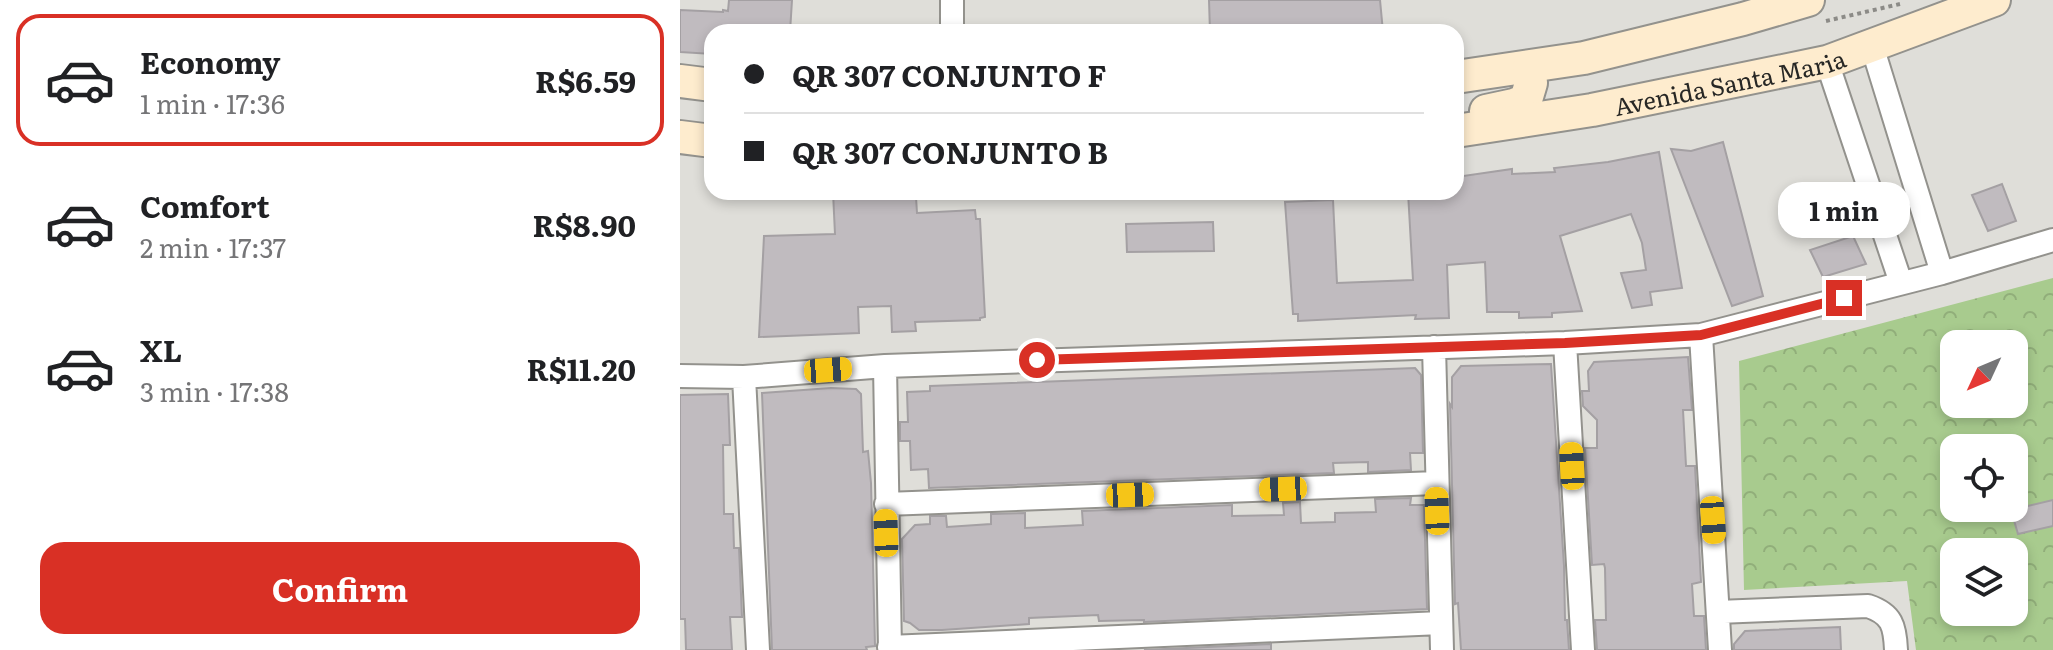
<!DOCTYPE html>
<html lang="en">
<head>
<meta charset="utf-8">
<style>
	:root { --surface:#fff; --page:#f6f6f6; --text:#202124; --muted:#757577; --line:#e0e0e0; --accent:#d93025 }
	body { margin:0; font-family:Literata,serif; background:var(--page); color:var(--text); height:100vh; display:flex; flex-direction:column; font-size:30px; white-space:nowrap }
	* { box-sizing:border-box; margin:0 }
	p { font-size:26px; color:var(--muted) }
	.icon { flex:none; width:44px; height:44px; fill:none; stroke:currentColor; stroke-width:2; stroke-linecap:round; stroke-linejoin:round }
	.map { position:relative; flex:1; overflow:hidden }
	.side { display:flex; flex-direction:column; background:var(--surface); width:680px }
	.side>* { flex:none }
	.top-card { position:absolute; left:24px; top:24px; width:760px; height:176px; border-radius:24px; box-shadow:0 4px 12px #0003; display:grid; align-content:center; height:176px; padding:0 40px; background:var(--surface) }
	.needle { width:52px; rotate:226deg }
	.fabs { position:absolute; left:1260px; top:330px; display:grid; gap:16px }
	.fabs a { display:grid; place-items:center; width:88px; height:88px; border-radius:16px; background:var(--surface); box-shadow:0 4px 12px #0003; font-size:40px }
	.end { position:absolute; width:36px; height:36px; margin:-18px; border:10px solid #d93025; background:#fff; box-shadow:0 0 0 4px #fff }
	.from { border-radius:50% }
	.bubble { position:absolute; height:56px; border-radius:24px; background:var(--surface); box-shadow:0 4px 12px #0003; font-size:26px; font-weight:700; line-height:56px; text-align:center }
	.car { position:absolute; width:24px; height:48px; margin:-24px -12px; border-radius:10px; box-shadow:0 0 6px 2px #0007; background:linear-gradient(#f5c518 24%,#345 0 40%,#f5c518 0 76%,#345 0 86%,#f5c518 0) }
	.top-card b { display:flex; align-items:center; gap:28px; height:76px; font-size:30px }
	.top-card b+b { border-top:2px solid var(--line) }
	.top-card i { width:20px; height:20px; background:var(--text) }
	ul { padding:14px 0 0; list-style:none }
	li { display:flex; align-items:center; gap:24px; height:132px; margin:0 16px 12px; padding:0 24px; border:4px solid transparent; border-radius:24px }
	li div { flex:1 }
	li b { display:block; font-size:30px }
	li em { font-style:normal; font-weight:700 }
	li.current { border-color:var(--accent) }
	li>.icon { width:72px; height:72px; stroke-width:1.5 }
	.primary-button { display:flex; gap:16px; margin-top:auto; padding:16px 40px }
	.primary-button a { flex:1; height:92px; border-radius:24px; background:var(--accent); color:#fff; font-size:32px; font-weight:700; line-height:92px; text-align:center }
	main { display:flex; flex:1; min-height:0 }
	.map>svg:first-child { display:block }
	.forest { fill:url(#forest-crowns); fill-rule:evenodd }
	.building { fill:#c0bbbf; stroke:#a4a0a3; stroke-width:2 }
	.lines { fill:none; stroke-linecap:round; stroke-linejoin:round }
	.minor-casing { stroke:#93928d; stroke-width:26 }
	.secondary-casing { stroke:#93928d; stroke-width:36 }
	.path { stroke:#8c8b87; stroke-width:4; stroke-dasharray:4 4; stroke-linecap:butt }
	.minor { stroke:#fff; stroke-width:22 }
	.secondary { stroke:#feecce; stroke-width:32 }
	.route { stroke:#d93025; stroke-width:10 }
	.labels { text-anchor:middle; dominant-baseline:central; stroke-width:7; stroke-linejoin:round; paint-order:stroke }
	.street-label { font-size:24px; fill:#272725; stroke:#ecebe6 }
</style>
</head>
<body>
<main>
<section class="side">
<ul>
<li class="current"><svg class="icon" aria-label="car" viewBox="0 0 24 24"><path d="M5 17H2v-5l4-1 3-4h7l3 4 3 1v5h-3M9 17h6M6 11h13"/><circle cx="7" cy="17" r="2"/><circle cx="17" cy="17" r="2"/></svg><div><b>Economy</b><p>1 min · 17:36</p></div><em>R$6.59</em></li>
<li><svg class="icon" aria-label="car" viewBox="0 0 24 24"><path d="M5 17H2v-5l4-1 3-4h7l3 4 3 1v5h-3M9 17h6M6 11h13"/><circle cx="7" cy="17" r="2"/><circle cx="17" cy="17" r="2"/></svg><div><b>Comfort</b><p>2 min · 17:37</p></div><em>R$8.90</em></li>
<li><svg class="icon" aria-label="car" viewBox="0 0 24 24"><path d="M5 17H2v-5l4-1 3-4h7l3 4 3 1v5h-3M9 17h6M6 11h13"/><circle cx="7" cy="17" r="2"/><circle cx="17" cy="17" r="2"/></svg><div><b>XL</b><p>3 min · 17:38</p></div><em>R$11.20</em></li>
</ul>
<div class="primary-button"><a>Confirm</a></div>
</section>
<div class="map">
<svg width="1373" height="650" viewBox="0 0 1373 650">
	<defs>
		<pattern id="forest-crowns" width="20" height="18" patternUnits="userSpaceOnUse" patternTransform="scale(2)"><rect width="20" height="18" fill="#a8cb8e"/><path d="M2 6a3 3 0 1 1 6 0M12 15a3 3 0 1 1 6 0" fill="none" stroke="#91ae7a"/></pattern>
	</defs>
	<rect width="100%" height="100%" fill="#dfded9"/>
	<path class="forest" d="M1373,278V650H1236L1227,581L1064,590L1059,361ZM1274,344H1334V404H1274ZM1274,448H1334V508H1274ZM1274,552H1334V612H1274Z"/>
	<path class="building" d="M49,0H112L110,32H32V54L0,52V10L43,12V10L48,11Z
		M529,0H700L703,32H530Z
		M1043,142L1083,296L1052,306L991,149L1011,151Z
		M979,152L1002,288L970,292L972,305L952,308L941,273L966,270L962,243L951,214L880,236L902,311L872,313V317L839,318V312H807L805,262L767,265L769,318L735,319L736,315L618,321V314H613L605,202L653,200L657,283L733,280L728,192H776V177L832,169V174L875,172L874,168L928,162Z
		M1322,184L1336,221L1308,231L1292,195Z
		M153,192L236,197L237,213L295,210L296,219H300L305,317L300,318V320L235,322L236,331L212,332L211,306L178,307L179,333L79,337L84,236L155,234Z
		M533,222L534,251L447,252L446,224Z
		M1173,236L1186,264L1143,277L1130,250Z
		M1008,357L1012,410H1003L1006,466H1015L1021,582L1012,584L1014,616H1024L1026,650H917L915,620H926L925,568L924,564L912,565L905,448H917V420L903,406L902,391H909L908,371L914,362Z
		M871,364L884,566L885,620H887L889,650H781L778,603L775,604L770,404L772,407V377L781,366Z
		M735,368L741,375L743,453H730L731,470L688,472V462L653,463L654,473L249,488L248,469L231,470L230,441H220V422H228L227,392L250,391V386Z
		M151,388L176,389L181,394L183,452L188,451L191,483L195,646L186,647L187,650H92L82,393Z
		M48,394L50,445H43L44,514H53L54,548H59L62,617H50L52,650H6L5,619H0V395Z
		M731,498L730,505H744L747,609L464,622V620L419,621L418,615L349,618V624L262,630H239L230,623L224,621L222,539L235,525L250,524V516H266L267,527L311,524V514L345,513V528L403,525L402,511L552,505V516L604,515L603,503L620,502L621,523L655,522V513L696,512L695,499Z
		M1373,500V526L1338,534L1331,510Z
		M1160,627L1161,650H1054V644L1065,631Z
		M591,644V650H464Z"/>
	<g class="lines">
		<defs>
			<path id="minor" d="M272,32V0
				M1192,46L1262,273
				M1147,62L1221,283
				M1021,335L1040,650
				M885,343L903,650
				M754,347L762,650
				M205,366L210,650
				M0,376L64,377L205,366L885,343L1021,335L1262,273L1373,240
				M64,377L78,650
				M206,504L757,483
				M1038,612L1188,606C1212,614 1215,626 1216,650
				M209,647L761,623"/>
			<g id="secondary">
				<path d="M776,77L904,58L1063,19L1128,0"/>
				<path d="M0,81L32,85"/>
				<path d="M806,111L834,105L846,100L851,83L849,67"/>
				<path id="s1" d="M776,131L912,110L1147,62L1314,0"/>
				<path d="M0,137L32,141"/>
			</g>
		</defs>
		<use href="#minor" class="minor-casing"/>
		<use href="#secondary" class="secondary-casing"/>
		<path class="path" d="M1146,21L1220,4"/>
		<use href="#minor" class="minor"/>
		<use href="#secondary" class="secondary"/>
	</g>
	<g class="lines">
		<path class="route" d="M357,360L885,343L1021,335L1164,298"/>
	</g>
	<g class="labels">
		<g class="street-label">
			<text stroke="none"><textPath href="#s1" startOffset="278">Avenida Santa Maria</textPath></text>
		</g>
	</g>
</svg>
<div class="fabs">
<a><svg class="needle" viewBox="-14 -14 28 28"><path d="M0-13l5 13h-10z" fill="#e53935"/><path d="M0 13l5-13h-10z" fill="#757577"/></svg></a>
<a><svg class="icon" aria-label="locate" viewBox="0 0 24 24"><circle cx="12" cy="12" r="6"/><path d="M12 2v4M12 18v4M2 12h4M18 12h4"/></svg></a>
<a><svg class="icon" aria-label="layers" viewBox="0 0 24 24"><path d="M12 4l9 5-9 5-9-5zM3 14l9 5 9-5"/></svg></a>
</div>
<i class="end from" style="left:357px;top:360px"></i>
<i class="end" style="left:1164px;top:298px"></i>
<div class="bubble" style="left:1098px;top:182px;width:132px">1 min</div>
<i class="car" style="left:148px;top:370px;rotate:86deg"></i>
<i class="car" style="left:892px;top:466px;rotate:357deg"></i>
<i class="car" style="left:603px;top:489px;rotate:268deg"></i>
<i class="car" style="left:450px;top:495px;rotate:88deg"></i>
<i class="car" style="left:757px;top:511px;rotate:358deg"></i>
<i class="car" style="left:1033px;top:520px;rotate:176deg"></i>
<i class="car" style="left:206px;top:533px;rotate:358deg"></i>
<div class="top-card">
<b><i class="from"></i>QR 307 CONJUNTO F</b>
<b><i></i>QR 307 CONJUNTO B</b>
</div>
</div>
</main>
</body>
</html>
